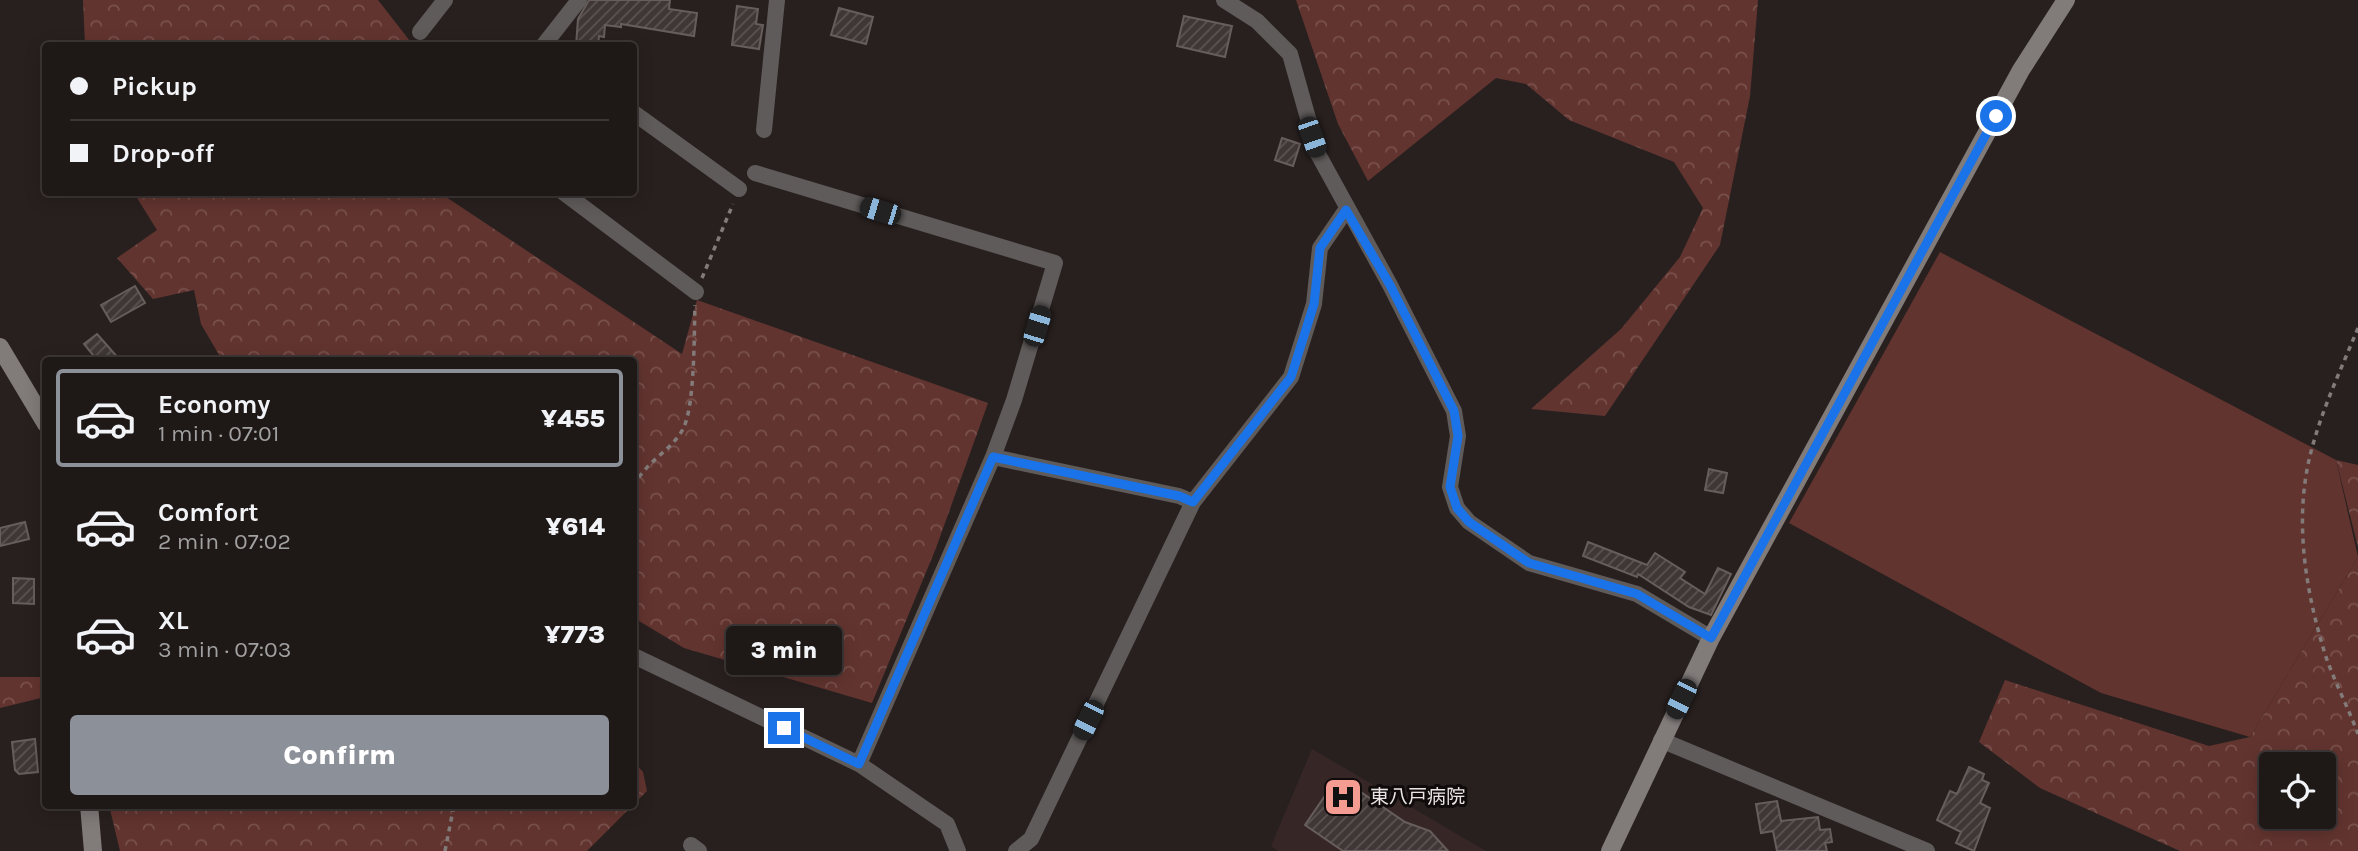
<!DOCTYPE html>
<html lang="en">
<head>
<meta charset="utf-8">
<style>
	:root { --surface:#1e1817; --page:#262120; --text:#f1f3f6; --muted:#a1a0a1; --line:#3c3736; --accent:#8c9099 }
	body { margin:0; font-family:Karla,"Noto Sans JP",sans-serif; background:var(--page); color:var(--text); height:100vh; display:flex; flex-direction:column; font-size:26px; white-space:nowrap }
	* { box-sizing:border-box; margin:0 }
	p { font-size:23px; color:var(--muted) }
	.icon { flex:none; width:38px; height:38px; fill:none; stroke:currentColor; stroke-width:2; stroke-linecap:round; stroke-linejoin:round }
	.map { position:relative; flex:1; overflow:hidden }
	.side { position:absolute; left:42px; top:357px; width:595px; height:452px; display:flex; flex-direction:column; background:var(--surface); border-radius:7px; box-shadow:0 4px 18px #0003,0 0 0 2px var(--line) }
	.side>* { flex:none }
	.hud { position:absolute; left:42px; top:42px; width:595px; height:154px; border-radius:7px; box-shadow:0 4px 18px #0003,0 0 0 2px var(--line); display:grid; align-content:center; height:154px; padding:0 28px; background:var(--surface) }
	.tools { position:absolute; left:2259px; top:752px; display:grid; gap:14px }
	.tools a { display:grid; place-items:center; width:77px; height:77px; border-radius:7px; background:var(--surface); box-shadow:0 4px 18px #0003,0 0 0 2px var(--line); font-size:35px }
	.end { position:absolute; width:32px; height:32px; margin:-16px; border:9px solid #1a73e8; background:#fff; box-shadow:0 0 0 4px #fff }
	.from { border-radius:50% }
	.bubble { position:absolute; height:49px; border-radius:7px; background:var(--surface); box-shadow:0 4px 18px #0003,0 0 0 2px var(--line); font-size:23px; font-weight:800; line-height:49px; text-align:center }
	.car { position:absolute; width:21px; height:42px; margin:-21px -10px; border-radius:9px; box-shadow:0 0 5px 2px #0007; background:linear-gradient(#222 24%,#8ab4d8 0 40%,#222 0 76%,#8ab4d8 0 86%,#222 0) }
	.hud b { display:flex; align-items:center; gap:24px; height:66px; font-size:26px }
	.hud b+b { border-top:2px solid var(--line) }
	.hud i { width:18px; height:18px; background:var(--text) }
	ul { padding:12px 0 0; list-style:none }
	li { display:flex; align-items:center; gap:21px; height:98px; margin:0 14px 10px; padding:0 14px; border:4px solid transparent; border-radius:7px }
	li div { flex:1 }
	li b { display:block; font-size:26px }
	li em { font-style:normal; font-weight:800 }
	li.selected { border-color:var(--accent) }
	li>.icon { width:63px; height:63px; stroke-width:1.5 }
	.action { display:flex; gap:14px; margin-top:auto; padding:14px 28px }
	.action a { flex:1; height:80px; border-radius:7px; background:var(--accent); color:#fff; font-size:28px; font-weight:800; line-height:80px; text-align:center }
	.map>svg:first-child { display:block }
	.built { fill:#362726 }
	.forest { fill:url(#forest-crowns); fill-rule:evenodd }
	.park { fill:#62342f }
	.building { fill:url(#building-hatch); stroke:#675e5c; stroke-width:2 }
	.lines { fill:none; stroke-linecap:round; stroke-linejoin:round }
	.path { stroke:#827b7a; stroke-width:3.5; stroke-dasharray:5 5; stroke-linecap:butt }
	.street { stroke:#5f5b5a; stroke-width:16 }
	.secondary { stroke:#817b7a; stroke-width:18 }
	.route { stroke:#1a73e8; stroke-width:9 }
	.labels { text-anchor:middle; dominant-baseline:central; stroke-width:6; stroke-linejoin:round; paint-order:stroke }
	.poi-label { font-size:19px; fill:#eae5e4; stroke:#0e0b0a; text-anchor:start }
</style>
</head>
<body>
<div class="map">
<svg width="2358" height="851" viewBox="0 0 2358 851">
	<defs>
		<pattern id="forest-crowns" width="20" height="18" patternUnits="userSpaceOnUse" patternTransform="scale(1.75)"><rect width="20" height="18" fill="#62342f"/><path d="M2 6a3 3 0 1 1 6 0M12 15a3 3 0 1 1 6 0" fill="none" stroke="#79514d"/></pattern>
		<pattern id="building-hatch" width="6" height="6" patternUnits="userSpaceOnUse" patternTransform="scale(1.75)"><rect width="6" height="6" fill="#3f3736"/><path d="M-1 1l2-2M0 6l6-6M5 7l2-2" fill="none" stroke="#5b5453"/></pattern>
	</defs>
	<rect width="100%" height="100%" fill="#28201f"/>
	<path class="built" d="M1312,749L1486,851H1278L1271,846Z"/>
	<path class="forest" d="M83,0H378L413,45H85Z
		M1296,0H1758L1750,96L1720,245L1605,416L1531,409L1621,329L1680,257L1703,208L1674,162L1569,120L1526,84L1496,78L1368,181L1338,124Z
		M134,193H440L682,354L697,300L988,403L936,548L872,703L684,648L634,618V360H222L201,324L194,290L153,299L117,258L157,230Z
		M2336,460L2358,465V547Z
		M2358,557V851H2180L2040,788L1979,742L2005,680L2209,746L2250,737ZM2272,765H2324V817H2272Z
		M0,677H45V697L0,708Z
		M634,762L643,772L647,791L634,804Z
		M109,805H633L587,851H120Z"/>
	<path class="park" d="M1940,252L2336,460L2358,557L2250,737L2101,693L1789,523Z"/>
	<path class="building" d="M589,0H670L669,9L697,13L694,36L621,24V27L605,25L604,37L599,36L598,46H576L578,19Z
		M737,6L758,9L756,24L763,25L759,49L732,45Z
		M839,8L873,17L866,44L831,35Z
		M1184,16L1232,26L1225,57L1177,46Z
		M1282,138L1300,144L1293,166L1275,160Z
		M135,286L145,303L111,322L101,305Z
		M97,334L120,360H97L84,344Z
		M1709,469L1727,473L1723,493L1705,490Z
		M25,522L29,539L0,546V528Z
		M1588,542L1647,565L1655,553L1685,572L1680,578L1705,594L1718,568L1731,574L1711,615L1689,607L1638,574L1637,577L1583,556Z
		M13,578L34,579V604L13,603Z
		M35,739L38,772L19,774L15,770L12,742Z
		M1969,767L1984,774L1982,780L1989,783L1980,803L1990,808L1974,851L1956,843L1961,832L1937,820L1950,791L1957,794Z
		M1341,782L1348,787L1349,784L1405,822L1430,831L1448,851H1343L1305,825L1329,790L1333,793Z
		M1777,801L1781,821L1818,817L1820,830L1830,829L1832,842L1825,843L1827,851H1777L1773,831L1761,833L1756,804Z"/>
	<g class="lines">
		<path class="path" d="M702,278L733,204
			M2358,328C2342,367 2323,407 2312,448C2293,516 2305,589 2325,654C2334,681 2348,707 2358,734
			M634,486C645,462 672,450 683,429C695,406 694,334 695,305
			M445,851L454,805"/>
		<path class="street" d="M1224,0L1257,21L1290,54L1318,154L1390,285L1454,411L1458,436L1450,487L1457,508L1469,522L1529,563L1637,594L1711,638
			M420,32L445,0
			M543,46L579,0
			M634,113L739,189
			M764,130L777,0
			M755,173L1055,263L1014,400L993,457L859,764
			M563,192L696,292
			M993,457L1179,496L1193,502
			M634,656L859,764L947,824L958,851
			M1661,740L1927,851
			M691,845L699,851
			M1016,851L1031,839L1193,502L1291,377L1314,304L1320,248L1346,210"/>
		<path class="secondary" d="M0,347L46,424
			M89,805L93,851
			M1610,851L1711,638L2021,70L2066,0"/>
	</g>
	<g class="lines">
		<path class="route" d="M784,728L859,764L993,457L1179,496L1193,502L1291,377L1314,304L1320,248L1346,210L1390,285L1454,411L1458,436L1450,487L1457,508L1469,522L1529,563L1637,594L1711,638L1996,116"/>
	</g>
	<defs>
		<symbol id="hospital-square" viewBox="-11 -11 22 22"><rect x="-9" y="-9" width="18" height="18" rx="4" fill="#f59c92" stroke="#0e0b0a"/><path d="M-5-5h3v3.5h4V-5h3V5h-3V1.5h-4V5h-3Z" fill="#111"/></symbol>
	</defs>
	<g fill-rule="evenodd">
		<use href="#hospital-square" x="1321" y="775" width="44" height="44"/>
	</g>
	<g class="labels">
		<g class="poi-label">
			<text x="1370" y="797">東八戸病院</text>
		</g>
	</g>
</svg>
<div class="tools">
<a><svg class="icon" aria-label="locate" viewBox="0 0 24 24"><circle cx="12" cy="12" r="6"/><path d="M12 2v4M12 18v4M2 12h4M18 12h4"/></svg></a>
</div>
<i class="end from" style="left:1996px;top:116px"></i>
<i class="end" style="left:784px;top:728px"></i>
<div class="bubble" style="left:726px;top:626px;width:116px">3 min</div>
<i class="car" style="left:1312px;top:137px;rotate:161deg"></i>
<i class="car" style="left:880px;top:211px;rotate:287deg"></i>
<i class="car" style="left:1037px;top:326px;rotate:17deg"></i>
<i class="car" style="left:1681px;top:699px;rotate:206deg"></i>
<i class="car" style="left:1088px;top:720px;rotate:206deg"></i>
<div class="hud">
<b><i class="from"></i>Pickup</b>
<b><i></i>Drop-off</b>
</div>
<section class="side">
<ul>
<li class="selected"><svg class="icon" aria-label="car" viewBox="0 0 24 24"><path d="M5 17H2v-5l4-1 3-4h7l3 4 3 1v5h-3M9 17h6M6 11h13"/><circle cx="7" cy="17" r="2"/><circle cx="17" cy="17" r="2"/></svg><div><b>Economy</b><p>1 min · 07:01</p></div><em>¥455</em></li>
<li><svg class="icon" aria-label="car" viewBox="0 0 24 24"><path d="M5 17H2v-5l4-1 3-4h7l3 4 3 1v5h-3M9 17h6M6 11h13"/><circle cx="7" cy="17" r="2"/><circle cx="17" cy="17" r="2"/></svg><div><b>Comfort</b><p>2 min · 07:02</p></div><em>¥614</em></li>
<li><svg class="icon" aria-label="car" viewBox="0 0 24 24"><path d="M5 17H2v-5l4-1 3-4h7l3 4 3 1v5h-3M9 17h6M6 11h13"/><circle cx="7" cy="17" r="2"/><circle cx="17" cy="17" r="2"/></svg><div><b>XL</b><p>3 min · 07:03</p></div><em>¥773</em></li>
</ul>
<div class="action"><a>Confirm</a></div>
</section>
</div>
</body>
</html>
